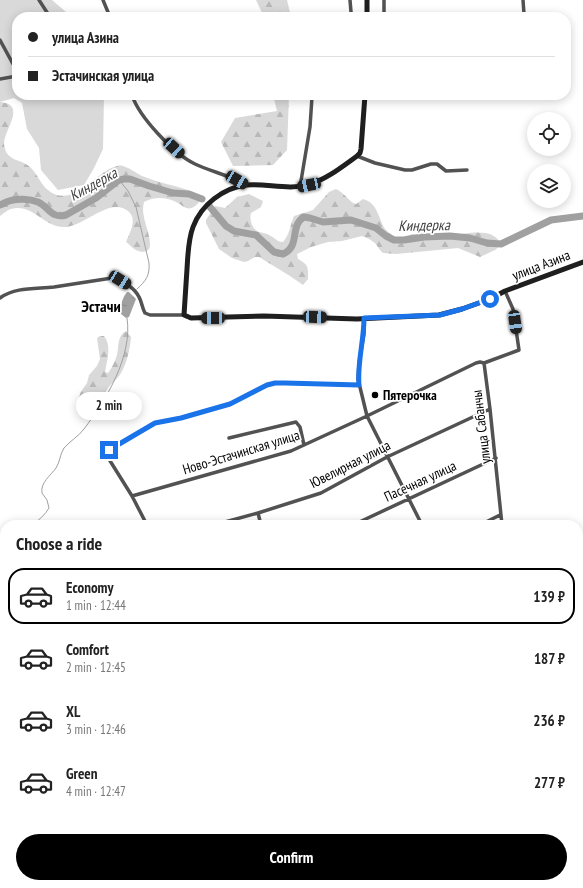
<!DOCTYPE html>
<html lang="en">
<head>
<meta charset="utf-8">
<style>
	:root { --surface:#fff; --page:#f2f2f2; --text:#222; --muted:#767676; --line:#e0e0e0; --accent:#000 }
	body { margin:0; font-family:"PT Sans Narrow",sans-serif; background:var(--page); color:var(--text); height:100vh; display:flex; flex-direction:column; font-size:15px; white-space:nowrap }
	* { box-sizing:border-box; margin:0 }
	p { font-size:13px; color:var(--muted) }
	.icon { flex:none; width:22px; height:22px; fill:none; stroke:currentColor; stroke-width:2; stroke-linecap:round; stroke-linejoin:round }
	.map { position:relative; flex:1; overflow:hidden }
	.drawer { position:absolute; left:0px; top:520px; width:583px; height:368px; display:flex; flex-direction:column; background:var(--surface); border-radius:16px 16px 0 0; box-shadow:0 2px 10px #0003 }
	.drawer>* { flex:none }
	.banner { position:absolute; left:12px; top:12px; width:559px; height:88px; border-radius:16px; box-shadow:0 2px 10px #0003; display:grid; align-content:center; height:88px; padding:0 16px; background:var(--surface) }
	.fabs { position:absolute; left:527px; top:112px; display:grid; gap:8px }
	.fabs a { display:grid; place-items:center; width:44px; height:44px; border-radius:50%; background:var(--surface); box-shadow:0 2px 10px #0003; font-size:20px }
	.end { position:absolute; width:18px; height:18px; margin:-9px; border:5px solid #1a73e8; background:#fff; box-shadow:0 0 0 2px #fff }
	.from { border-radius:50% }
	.bubble { position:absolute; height:28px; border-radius:14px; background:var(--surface); box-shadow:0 2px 10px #0003; font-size:13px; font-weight:600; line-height:28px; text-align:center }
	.car { position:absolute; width:12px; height:24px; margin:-12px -6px; border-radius:5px; box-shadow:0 0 3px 1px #0007; background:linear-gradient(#222 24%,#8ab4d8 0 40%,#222 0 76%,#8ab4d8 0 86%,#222 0) }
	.banner b { display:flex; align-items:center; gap:14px; height:38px; font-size:15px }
	.banner b+b { border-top:1px solid var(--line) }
	.banner i { width:10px; height:10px; background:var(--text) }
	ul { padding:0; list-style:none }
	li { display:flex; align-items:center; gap:12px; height:56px; margin:0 8px 6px; padding:0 8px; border:2px solid transparent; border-radius:16px }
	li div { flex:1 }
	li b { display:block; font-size:15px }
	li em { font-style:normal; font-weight:600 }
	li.on { border-color:var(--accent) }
	li>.icon { width:36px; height:36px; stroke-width:1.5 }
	h2 { padding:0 16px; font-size:18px; line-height:48px }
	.cta { display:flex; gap:8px; margin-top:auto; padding:8px 16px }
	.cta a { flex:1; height:46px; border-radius:24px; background:var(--accent); color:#fff; font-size:16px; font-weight:600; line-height:46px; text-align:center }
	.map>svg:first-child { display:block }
	.green { fill:#d9d9d9 }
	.forest { fill:url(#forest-firs) }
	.water { fill:url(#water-ripples) }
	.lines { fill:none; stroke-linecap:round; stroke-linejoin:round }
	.stream { stroke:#a0a0a0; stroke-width:1 }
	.river { stroke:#a0a0a0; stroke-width:7 }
	.street { stroke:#525252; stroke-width:3.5 }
	.secondary { stroke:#1f1f1f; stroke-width:5 }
	.route { stroke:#1a73e8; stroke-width:5 }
	.poi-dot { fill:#000; stroke:#fff; stroke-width:1.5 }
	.labels { text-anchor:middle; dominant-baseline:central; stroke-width:3.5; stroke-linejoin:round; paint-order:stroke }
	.street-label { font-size:14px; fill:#000; stroke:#fff }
	.poi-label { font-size:14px; font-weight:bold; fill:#000; stroke:#fff; text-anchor:start }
	.water-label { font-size:15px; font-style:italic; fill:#414141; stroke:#fff }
	.quarter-label { font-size:16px; font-weight:bold; fill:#000; stroke:#fff }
</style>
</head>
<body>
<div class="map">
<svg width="583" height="888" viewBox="0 0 583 888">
	<defs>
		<pattern id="forest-firs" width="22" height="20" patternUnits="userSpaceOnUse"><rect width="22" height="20" fill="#d9d9d9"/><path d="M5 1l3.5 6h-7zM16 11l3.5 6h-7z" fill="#b8b8b8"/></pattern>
		<pattern id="water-ripples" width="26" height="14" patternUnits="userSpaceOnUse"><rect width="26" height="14" fill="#a0a0a0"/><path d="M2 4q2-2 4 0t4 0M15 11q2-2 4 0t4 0" fill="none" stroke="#888"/></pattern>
	</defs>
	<rect width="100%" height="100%" fill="#fff"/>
	<path class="green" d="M0,0H52L72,17H17V95H104L103,149L94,168L84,185L58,190L41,170L39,148L27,129L22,103L14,98L0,102Z"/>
	<path class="forest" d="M256,0H287L289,9L292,17H264Z
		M273,95H289L287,150L273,165L233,166L221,142L235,118L277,111Z
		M0,102C28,104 3,131 4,144C6,163 22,158 31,168C38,175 41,185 48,190C72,210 96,172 114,167C117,166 120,165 123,166C130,168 136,173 142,176C156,182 173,185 188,190C193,193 197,196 200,201C197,205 192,210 186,208C184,207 181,205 178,203C167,197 155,196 144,202C140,217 150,230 150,245C150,253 141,253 136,250C132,248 129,244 126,242C130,232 138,219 128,211C110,196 84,227 64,227C43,227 33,203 11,209C7,210 3,214 0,216Z
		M336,189C345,193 349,202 356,204L363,199C378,203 378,218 385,229C388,232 392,235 395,238C402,238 409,234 416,234C426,233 437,236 447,236C462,235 494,225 501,245L495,250L480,257L458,248L396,254L383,253L380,250L375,243L369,239L362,236L342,241L328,242L311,247L297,254L298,259C309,265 308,267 308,279L303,285L290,276L259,257H255L248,261L244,262L232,258L219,249L206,223V220L215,206L225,208L237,197L249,194L263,201L261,207L251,213C249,220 252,229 259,232C262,233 266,233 269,235C274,237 277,242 283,242C290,234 290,225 294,216L313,210L329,192Z
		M126,331L131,337C130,349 127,363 121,373C117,380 110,384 107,390C101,400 96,413 82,407L79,400L80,393L87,383L89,375L97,366L100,359L97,338L100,336H104C112,346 107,360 105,372L108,373C112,368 115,361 117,355C119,346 117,336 126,331Z"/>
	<path class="water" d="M127,292H129L136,299L129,317L126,318L121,314C120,306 122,298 127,292Z
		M0,591L5,593V647L0,661L2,678L1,688L5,701V741L1,744L0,746Z"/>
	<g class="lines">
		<path class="stream" d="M119,180L128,191L136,207L149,263C150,275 146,281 137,289
			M32,525C39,520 45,515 49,508L47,500L42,493C40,483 51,475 56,468C60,462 60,454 64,448C70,441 79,436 84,429C106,400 133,356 127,318"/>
		<path class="river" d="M0,205C3,204 6,202 9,201C17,198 30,199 38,202C49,207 51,219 66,215L96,198L119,180L124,179H130L149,186L173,193L189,194L202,199
			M210,207L226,226L234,231L256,235L274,252L283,254C301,246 289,226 304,217L310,218L323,222L351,220L376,228L386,236L394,240H404L424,237L450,236L470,238L487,243L501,244L551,220L583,216"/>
		<path class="street" d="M39,0L50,17
			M103,0L110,17
			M350,0L351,12L353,17
			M384,0V17
			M487,17L524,14L523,0
			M0,40L13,64
			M0,79L17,76
			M132,95C139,117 174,154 195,164C212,172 229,175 246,185
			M357,156L375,163L405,170H412L431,164H437L446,171L467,170
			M300,187L310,127L312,97
			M0,298C15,287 35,289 54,287C73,284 92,281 112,278C122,281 134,287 139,297C142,302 142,308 145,313L150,315H184
			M364,318V334L359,363L358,379L367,416L422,525
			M484,363L490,409L502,525
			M229,438L296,422L300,427L304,445
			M132,496L291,451L367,416L476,363L480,362L484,363L519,350L513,309L505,291
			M258,513L261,525
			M147,525L132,496L107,456V453L109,450L155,423L181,418L230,404L267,385L275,383H285L359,385
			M214,525L258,513L321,493L387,457L490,409
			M353,525L496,458
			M480,525L500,515
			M0,581L5,582
			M167,883L170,888
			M221,883L224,888
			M270,883L273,888
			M354,883L357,888
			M126,888V883
			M252,888L261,883
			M363,888L365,883"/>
		<path class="secondary" d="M367,0V17
			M365,95L361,149L360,153L357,156C343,166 327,179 310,184C289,191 267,183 246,185C223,188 201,205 193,227C188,240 188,255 187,269C186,284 185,300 184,315L191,318L264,316L357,319L439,315L462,309L490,299L505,291L583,262"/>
	</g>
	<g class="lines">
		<path class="route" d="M109,450L155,423L181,418L230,404L267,385L275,383H285L359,385C357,363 364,341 364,318L440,315L462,309L490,299"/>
	</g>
	<circle class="poi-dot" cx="375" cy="395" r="4"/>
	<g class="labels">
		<g class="street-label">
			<text transform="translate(541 265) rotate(-21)">улица Азина</text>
			<text transform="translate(481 427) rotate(-97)">улица Сабанчы</text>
			<text transform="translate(241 452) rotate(-17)">Ново-Эстачинская улица</text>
			<text transform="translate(350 464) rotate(-27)">Ювелирная улица</text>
			<text transform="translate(420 481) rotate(-25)">Пасечная улица</text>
		</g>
		<g class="poi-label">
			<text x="383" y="395">Пятерочка</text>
		</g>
		<g class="water-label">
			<text transform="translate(93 184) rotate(-29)">Киндерка</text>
			<text transform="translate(424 225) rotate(-1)">Киндерка</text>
		</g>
		<g class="quarter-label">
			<text x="101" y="306">Эстачи</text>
		</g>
	</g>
</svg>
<div class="fabs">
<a><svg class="icon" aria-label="locate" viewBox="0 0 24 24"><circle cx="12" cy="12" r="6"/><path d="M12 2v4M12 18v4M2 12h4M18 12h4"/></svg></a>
<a><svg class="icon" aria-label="layers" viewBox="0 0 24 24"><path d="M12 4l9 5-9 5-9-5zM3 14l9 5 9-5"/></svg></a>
</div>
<i class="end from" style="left:490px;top:299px"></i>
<i class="end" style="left:109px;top:450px"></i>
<div class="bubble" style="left:76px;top:392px;width:66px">2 min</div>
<i class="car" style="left:174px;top:148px;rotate:132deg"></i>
<i class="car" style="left:237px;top:180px;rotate:120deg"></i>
<i class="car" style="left:309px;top:185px;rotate:258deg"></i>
<i class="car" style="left:120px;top:280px;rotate:122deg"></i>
<i class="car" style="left:315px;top:317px;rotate:92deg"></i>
<i class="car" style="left:213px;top:318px;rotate:269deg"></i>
<i class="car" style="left:515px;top:322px;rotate:172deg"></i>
<div class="banner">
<b><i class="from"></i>улица Азина</b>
<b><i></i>Эстачинская улица</b>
</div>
<section class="drawer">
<h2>Choose a ride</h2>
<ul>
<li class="on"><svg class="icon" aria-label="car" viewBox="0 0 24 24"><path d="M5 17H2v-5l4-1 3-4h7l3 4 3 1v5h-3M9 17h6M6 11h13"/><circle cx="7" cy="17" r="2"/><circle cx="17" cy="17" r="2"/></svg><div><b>Economy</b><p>1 min · 12:44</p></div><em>139 ₽</em></li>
<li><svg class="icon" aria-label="car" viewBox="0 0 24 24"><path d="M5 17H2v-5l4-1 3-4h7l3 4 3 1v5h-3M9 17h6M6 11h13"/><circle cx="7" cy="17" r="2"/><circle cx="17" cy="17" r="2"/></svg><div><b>Comfort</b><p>2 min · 12:45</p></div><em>187 ₽</em></li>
<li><svg class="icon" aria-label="car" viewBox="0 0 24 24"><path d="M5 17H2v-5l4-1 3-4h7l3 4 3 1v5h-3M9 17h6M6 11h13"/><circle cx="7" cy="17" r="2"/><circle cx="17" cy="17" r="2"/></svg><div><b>XL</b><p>3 min · 12:46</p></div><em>236 ₽</em></li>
<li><svg class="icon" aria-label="car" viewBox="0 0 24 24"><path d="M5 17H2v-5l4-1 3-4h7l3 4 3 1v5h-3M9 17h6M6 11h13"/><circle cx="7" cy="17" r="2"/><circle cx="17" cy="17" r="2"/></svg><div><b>Green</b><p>4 min · 12:47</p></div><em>277 ₽</em></li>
</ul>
<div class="cta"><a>Confirm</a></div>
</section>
</div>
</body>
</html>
